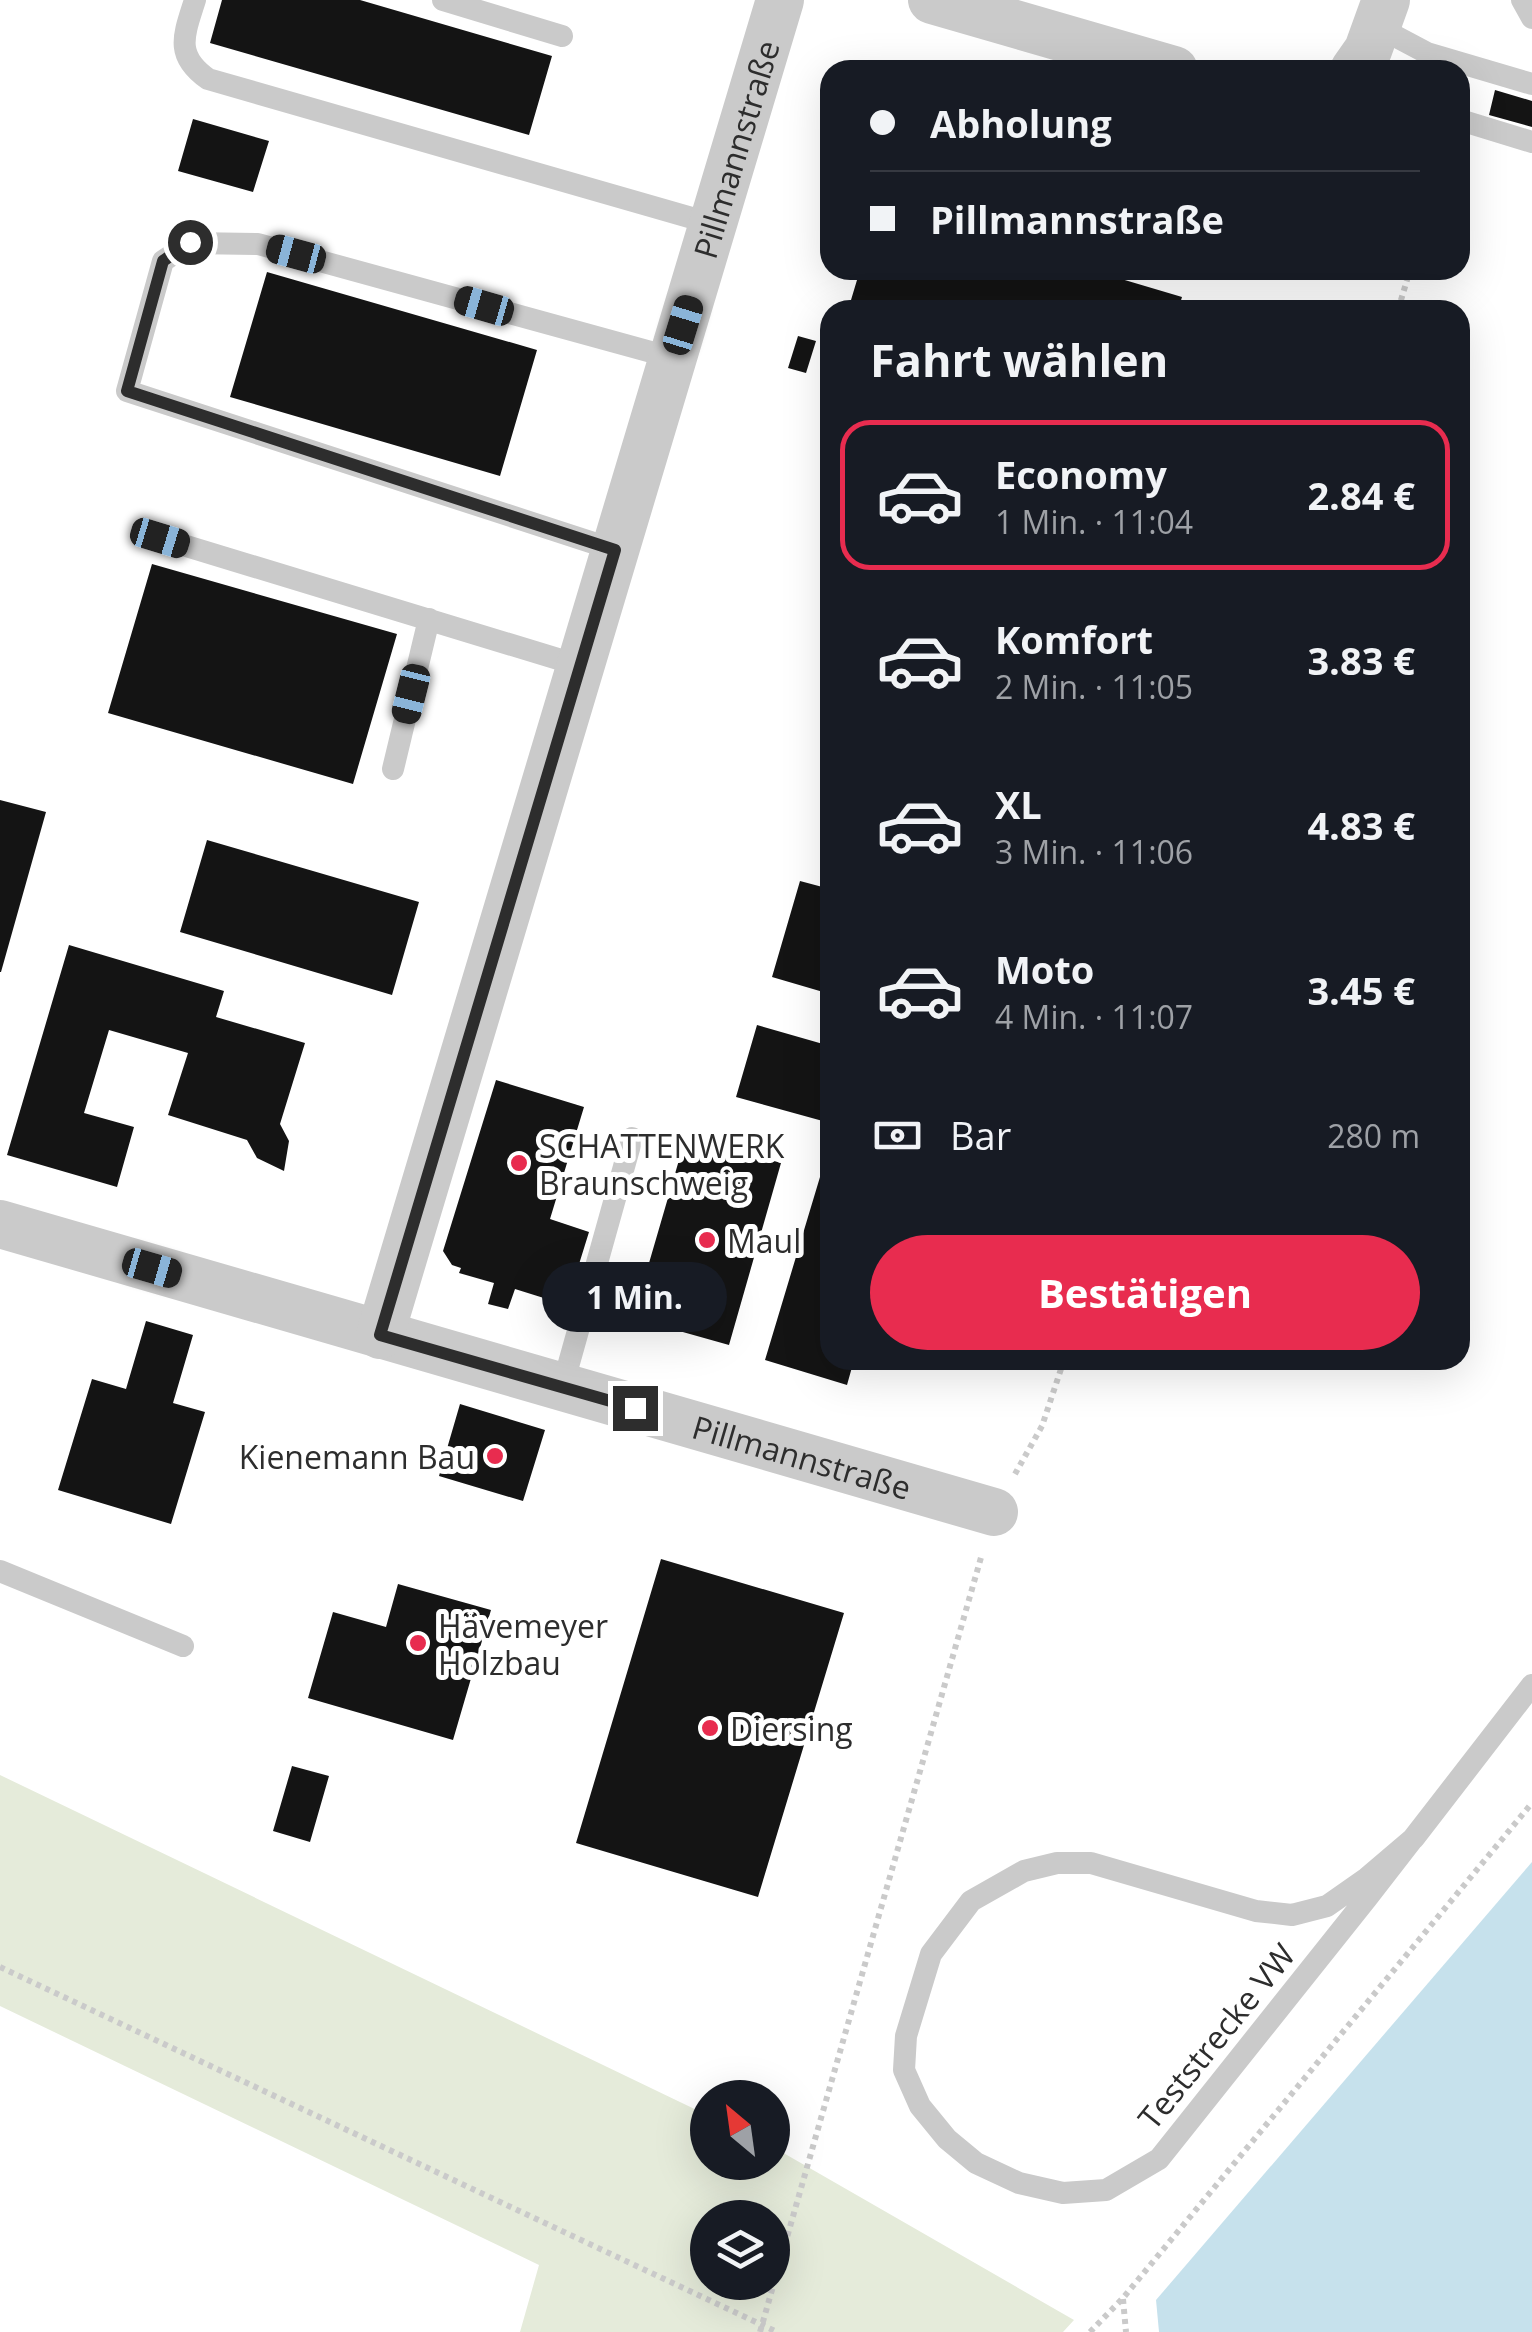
<!DOCTYPE html>
<html lang="de">
<head>
<meta charset="utf-8">
<style>
	:root { --surface:#171b24; --page:#20242c; --text:#f1f3f6; --muted:#9ea1a6; --line:#363941; --accent:#e82c4f }
	body { margin:0; font-family:"Open Sans",sans-serif; background:var(--page); color:var(--text); height:100vh; display:flex; flex-direction:column; font-size:38px; white-space:nowrap }
	* { box-sizing:border-box; margin:0 }
	p { font-size:32px; color:var(--muted) }
	.icon { flex:none; width:55px; height:55px; fill:none; stroke:currentColor; stroke-width:2; stroke-linecap:round; stroke-linejoin:round }
	.map { position:relative; flex:1; overflow:hidden }
	.sheet { position:absolute; left:820px; top:300px; width:650px; height:1070px; display:flex; flex-direction:column; background:var(--surface); border-radius:30px; box-shadow:0 10px 40px #0002 }
	.sheet>* { flex:none }
	.guide { position:absolute; left:820px; top:60px; width:650px; height:220px; border-radius:30px; box-shadow:0 10px 40px #0002; display:grid; align-content:center; height:220px; padding:0 50px; background:var(--surface) }
	.needle { width:65px; rotate:331deg }
	.fabs { position:absolute; left:690px; top:2080px; display:grid; gap:20px }
	.fabs a { display:grid; place-items:center; width:100px; height:100px; border-radius:50%; background:var(--surface); box-shadow:0 10px 40px #0002; font-size:50px }
	.end { position:absolute; width:45px; height:45px; margin:-22px; border:12px solid #2d2d2d; background:#fff; box-shadow:0 0 0 5px #fff }
	.from { border-radius:50% }
	.bubble { position:absolute; height:70px; border-radius:35px; background:var(--surface); box-shadow:0 10px 40px #0002; font-size:32px; font-weight:700; line-height:70px; text-align:center }
	.car { position:absolute; width:30px; height:60px; margin:-30px -15px; border-radius:12px; box-shadow:0 0 8px 2px #0007; background:linear-gradient(#222 24%,#8ab4d8 0 40%,#222 0 76%,#8ab4d8 0 86%,#222 0) }
	.guide b { display:flex; align-items:center; gap:35px; height:95px; font-size:38px }
	.guide b+b { border-top:2px solid var(--line) }
	.guide i { width:25px; height:25px; background:var(--text) }
	ul { padding:0; list-style:none }
	li { display:flex; align-items:center; gap:30px; height:150px; margin:0 20px 15px; padding:0 30px; border:5px solid transparent; border-radius:30px }
	li div { flex:1 }
	li b { display:block; font-size:38px }
	li em { font-style:normal; font-weight:700 }
	li.active { border-color:var(--accent) }
	li>.icon { width:90px; height:90px; stroke-width:1.5 }
	h2 { padding:0 50px; font-size:45px; line-height:120px }
	.pay { display:flex; align-items:center; gap:25px; height:110px; padding:0 50px; font-size:38px }
	.pay p { margin-inline-start:auto }
	.primary-button { display:flex; gap:20px; margin-top:auto; padding:20px 50px }
	.primary-button a { flex:1; height:115px; border-radius:60px; background:var(--accent); color:#fff; font-size:40px; font-weight:700; line-height:115px; text-align:center }
	.map>svg:first-child { display:block }
	.green { fill:#e5ebda; fill-rule:evenodd }
	.water { fill:#c6e1ec }
	.building { fill:#141414 }
	.lines { fill:none; stroke-linecap:round; stroke-linejoin:round }
	.path { stroke:#cacaca; stroke-width:6; stroke-dasharray:5 5; stroke-linecap:butt }
	.lane { stroke:#cacaca; stroke-width:22 }
	.street { stroke:#cacaca; stroke-width:48 }
	.route { stroke:#2d2d2d; stroke-width:12 }
	.poi-dot { fill:#e82c4f; stroke:#fff; stroke-width:4 }
	.labels { text-anchor:middle; dominant-baseline:central; stroke-width:10; stroke-linejoin:round; paint-order:stroke }
	.street-label { font-size:32px; fill:#2d2d2d; stroke:#fff }
	.poi-label { font-size:32px; fill:#2d2d2d; stroke:#fff; text-anchor:start }
</style>
</head>
<body>
<div class="map">
<svg width="1532" height="2332" viewBox="0 0 1532 2332">
	<rect width="100%" height="100%" fill="#fff"/>
	<path class="green" d="M0,1775L707,2115L708,2162H772L773,2147L1074,2320L1063,2332H520L539,2265L0,2006ZM708,2218H772V2282H708Z"/>
	<path class="water" d="M1532,1862V2332H1159L1156,2300Z"/>
	<path class="building" d="M222,0H360L552,56L529,135L210,43Z
		M1495,90L1532,101V127L1489,115Z
		M193,119L269,141L253,192L178,171Z
		M860,270H1091L1182,297L1178,310H848Z
		M267,272L537,350L500,476L230,397Z
		M798,336L816,341L806,373L788,368Z
		M152,564L397,634L353,784L108,713Z
		M0,800L46,812L1,972H0Z
		M207,840L419,902L392,995L180,932Z
		M800,881L830,889V994L772,977Z
		M69,945L224,991L216,1017L305,1043L280,1124L289,1141L284,1171L257,1158L247,1140L168,1115L188,1053L109,1030L84,1113L134,1127L117,1187L7,1155Z
		M757,1025L830,1046V1123L736,1097Z
		M496,1080L584,1107L550,1219L589,1232L571,1290L557,1297L549,1294L547,1299L515,1289L508,1309L488,1304L494,1283L459,1273L461,1268L452,1265L443,1251Z
		M686,1136L781,1163L729,1345L633,1318Z
		M820,1177L830,1180V1360H854L847,1385L765,1360Z
		M146,1321L193,1335L173,1403L205,1412L171,1524L58,1490L92,1379L126,1389Z
		M460,1404L545,1430L523,1501L439,1476Z
		M661,1559L844,1613L758,1897L576,1843Z
		M398,1584L491,1610L453,1740L308,1698L333,1612L386,1627Z
		M292,1766L329,1776L310,1842L273,1831Z"/>
	<g class="lines">
		<path class="path" d="M1398,310L1410,270
			M1015,1474L1042,1426L1064,1360
			M0,1967L777,2332
			M1123,2299L1126,2332
			M760,2332L982,1554
			M1090,2332L1123,2298L1532,1803"/>
		<path class="lane" d="M195,0C184,35 174,55 208,79L713,224
			M443,0L562,36
			M1522,0L1532,18
			M1378,27L1427,53L1532,84
			M1460,120L1532,142
			M160,538L581,666
			M615,550L127,391L163,261L190,243L258,244L673,358
			M393,769L429,619
			M562,1388L632,1138
			M0,1571L183,1646
			M1532,1685L1367,1898L1159,2159L1106,2190L1063,2193L1019,2183L976,2163L947,2139L920,2106L904,2070L906,2036L931,1954L971,1901L1024,1871L1057,1863H1091L1256,1911L1292,1915L1327,1906L1367,1878L1414,1838Z"/>
		<g class="street">
			<path d="M932,0L1174,70"/>
			<path d="M1354,70L1368,50L1386,0"/>
			<path id="s1" d="M0,1224L994,1512"/>
			<path id="s2" d="M380,1335L780,0"/>
		</g>
	</g>
	<g class="lines">
		<path class="route" d="M190,242L163,261L127,391L615,550L380,1335L635,1408"/>
	</g>
	<g class="poi-dot">
		<circle cx="519" cy="1163" r="10"/>
		<circle cx="707" cy="1240" r="10"/>
		<circle cx="495" cy="1456" r="10"/>
		<circle cx="418" cy="1643" r="10"/>
		<circle cx="710" cy="1728" r="10"/>
	</g>
	<g class="labels">
		<g class="street-label">
			<text stroke="none"><textPath href="#s2" startOffset="1238">Pillmannstraße</textPath></text>
			<text stroke="none"><textPath href="#s1" startOffset="835">Pillmannstraße</textPath></text>
			<text transform="translate(1216 2036) rotate(-51)">Teststrecke VW</text>
		</g>
		<g class="poi-label">
			<text x="539" y="1145">SCHATTENWERK<tspan x="539" dy="37">Braunschweig</tspan></text>
			<text x="727" y="1240">Maul</text>
			<text x="475" y="1456" text-anchor="end">Kienemann Bau</text>
			<text x="438" y="1625">Hävemeyer<tspan x="438" dy="37">Holzbau</tspan></text>
			<text x="730" y="1728">Diersing</text>
		</g>
	</g>
</svg>
<div class="fabs">
<a><svg class="needle" viewBox="-14 -14 28 28"><path d="M0-13l5 13h-10z" fill="#e53935"/><path d="M0 13l5-13h-10z" fill="#9ea1a6"/></svg></a>
<a><svg class="icon" aria-label="layers" viewBox="0 0 24 24"><path d="M12 4l9 5-9 5-9-5zM3 14l9 5 9-5"/></svg></a>
</div>
<i class="end from" style="left:190px;top:242px"></i>
<i class="end" style="left:635px;top:1408px"></i>
<div class="bubble" style="left:542px;top:1262px;width:185px">1 Min.</div>
<i class="car" style="left:296px;top:254px;rotate:285deg"></i>
<i class="car" style="left:484px;top:306px;rotate:286deg"></i>
<i class="car" style="left:683px;top:325px;rotate:17deg"></i>
<i class="car" style="left:160px;top:538px;rotate:107deg"></i>
<i class="car" style="left:411px;top:694px;rotate:194deg"></i>
<i class="car" style="left:152px;top:1268px;rotate:106deg"></i>
<div class="guide">
<b><i class="from"></i>Abholung</b>
<b><i></i>Pillmannstraße</b>
</div>
<section class="sheet">
<h2>Fahrt wählen</h2>
<ul>
<li class="active"><svg class="icon" aria-label="car" viewBox="0 0 24 24"><path d="M5 17H2v-5l4-1 3-4h7l3 4 3 1v5h-3M9 17h6M6 11h13"/><circle cx="7" cy="17" r="2"/><circle cx="17" cy="17" r="2"/></svg><div><b>Economy</b><p>1 Min. · 11:04</p></div><em>2.84 €</em></li>
<li><svg class="icon" aria-label="car" viewBox="0 0 24 24"><path d="M5 17H2v-5l4-1 3-4h7l3 4 3 1v5h-3M9 17h6M6 11h13"/><circle cx="7" cy="17" r="2"/><circle cx="17" cy="17" r="2"/></svg><div><b>Komfort</b><p>2 Min. · 11:05</p></div><em>3.83 €</em></li>
<li><svg class="icon" aria-label="car" viewBox="0 0 24 24"><path d="M5 17H2v-5l4-1 3-4h7l3 4 3 1v5h-3M9 17h6M6 11h13"/><circle cx="7" cy="17" r="2"/><circle cx="17" cy="17" r="2"/></svg><div><b>XL</b><p>3 Min. · 11:06</p></div><em>4.83 €</em></li>
<li><svg class="icon" aria-label="car" viewBox="0 0 24 24"><path d="M5 17H2v-5l4-1 3-4h7l3 4 3 1v5h-3M9 17h6M6 11h13"/><circle cx="7" cy="17" r="2"/><circle cx="17" cy="17" r="2"/></svg><div><b>Moto</b><p>4 Min. · 11:07</p></div><em>3.45 €</em></li>
</ul>
<div class="pay"><svg class="icon" aria-label="cash" viewBox="0 0 24 24"><path d="M3 7h18v10H3z"/><circle cx="12" cy="12" r="2"/></svg>Bar<p>280 m</p></div>
<div class="primary-button"><a>Bestätigen</a></div>
</section>
</div>
</body>
</html>
